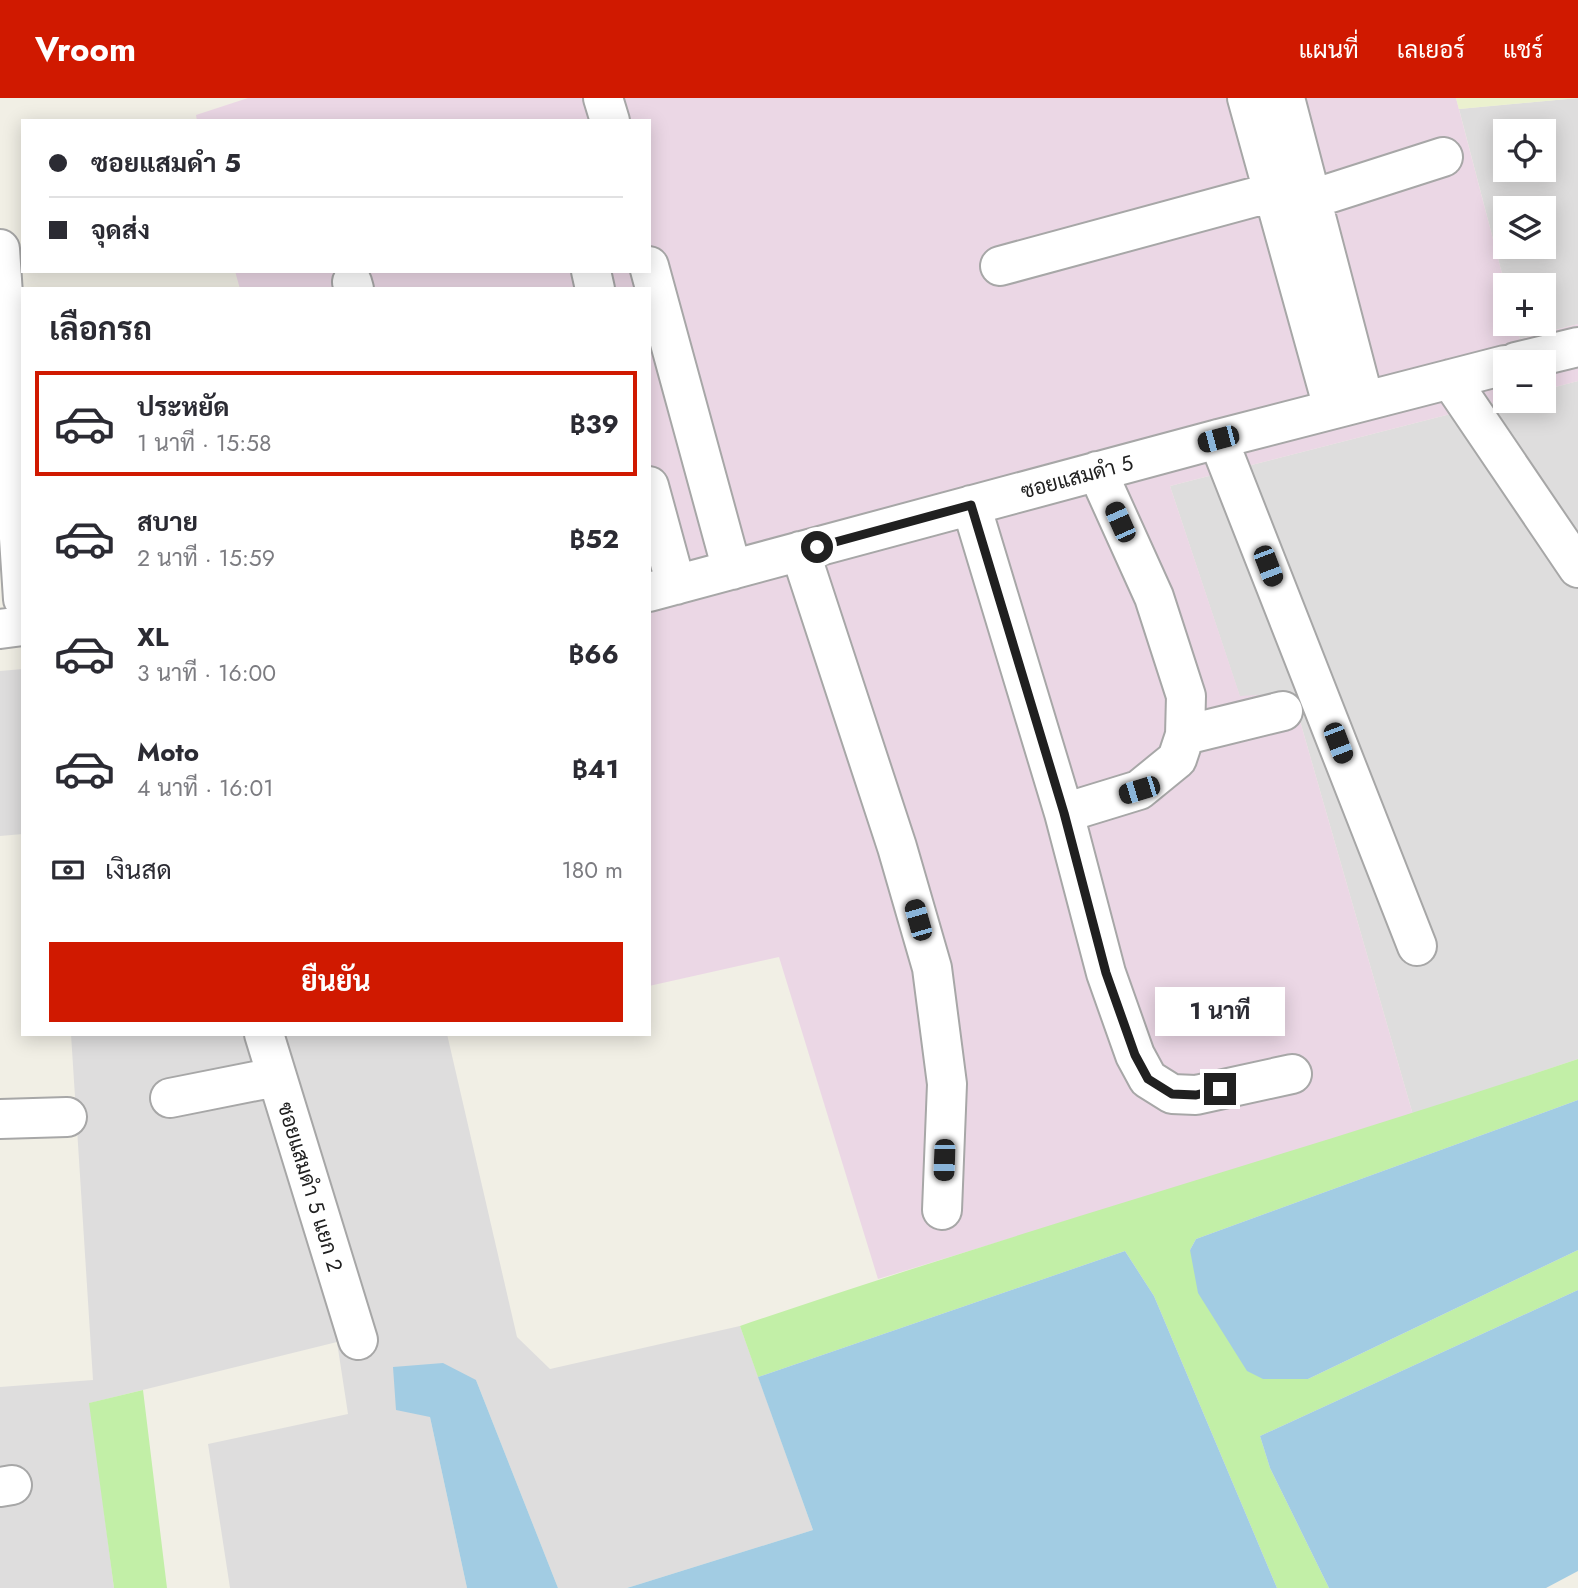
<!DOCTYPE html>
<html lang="th">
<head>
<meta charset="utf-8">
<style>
	:root { --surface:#fff; --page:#f2f2f3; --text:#2b2b33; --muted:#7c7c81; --line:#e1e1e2; --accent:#d01900 }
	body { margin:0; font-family:Jost,Sarabun,sans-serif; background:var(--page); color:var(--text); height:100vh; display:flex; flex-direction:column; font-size:26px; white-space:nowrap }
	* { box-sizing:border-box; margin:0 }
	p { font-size:23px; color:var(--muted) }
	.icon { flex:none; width:38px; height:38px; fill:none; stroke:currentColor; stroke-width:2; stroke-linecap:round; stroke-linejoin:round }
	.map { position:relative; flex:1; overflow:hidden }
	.details { position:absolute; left:21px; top:189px; width:630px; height:749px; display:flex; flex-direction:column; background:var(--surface); border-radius:0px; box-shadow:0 4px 18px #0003 }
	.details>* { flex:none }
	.top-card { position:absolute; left:21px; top:21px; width:630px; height:154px; border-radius:0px; box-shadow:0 4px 18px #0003; display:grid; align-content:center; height:154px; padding:0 28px; background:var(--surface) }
	.tools { position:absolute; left:1493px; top:21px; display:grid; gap:14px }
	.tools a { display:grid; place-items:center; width:63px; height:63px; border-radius:0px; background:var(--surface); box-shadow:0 4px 18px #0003; font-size:35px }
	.end { position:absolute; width:32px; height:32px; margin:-16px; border:9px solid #202020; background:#fff; box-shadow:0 0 0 4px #fff }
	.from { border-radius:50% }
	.bubble { position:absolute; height:49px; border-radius:0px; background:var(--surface); box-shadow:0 4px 18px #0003; font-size:23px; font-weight:700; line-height:49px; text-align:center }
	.car { position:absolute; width:21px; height:42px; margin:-21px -10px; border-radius:9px; box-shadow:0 0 5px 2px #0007; background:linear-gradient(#222 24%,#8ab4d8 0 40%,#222 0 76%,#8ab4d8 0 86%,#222 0) }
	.top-card b { display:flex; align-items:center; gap:24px; height:66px; font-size:26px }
	.top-card b+b { border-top:2px solid var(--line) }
	.top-card i { width:18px; height:18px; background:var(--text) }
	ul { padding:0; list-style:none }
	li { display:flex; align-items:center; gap:21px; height:105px; margin:0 14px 10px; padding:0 14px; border:4px solid transparent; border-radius:0px }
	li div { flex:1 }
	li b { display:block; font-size:26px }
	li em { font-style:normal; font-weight:700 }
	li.active { border-color:var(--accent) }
	li>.icon { width:63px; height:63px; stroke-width:1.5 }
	h2 { padding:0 28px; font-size:32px; line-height:84px }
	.pay { display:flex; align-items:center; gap:18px; height:77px; padding:0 28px; font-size:26px }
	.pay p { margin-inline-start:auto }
	.primary-button { display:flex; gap:14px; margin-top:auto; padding:14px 28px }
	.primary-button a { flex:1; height:80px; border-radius:0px; background:var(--accent); color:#fff; font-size:28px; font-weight:700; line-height:80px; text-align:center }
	header { display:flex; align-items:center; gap:42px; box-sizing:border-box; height:98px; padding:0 35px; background:var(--accent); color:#fff }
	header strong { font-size:33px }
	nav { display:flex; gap:38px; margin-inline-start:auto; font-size:24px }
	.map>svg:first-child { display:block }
	.residential { fill:#dedddd; fill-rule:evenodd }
	.industrial { fill:#ebd7e5 }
	.farmland { fill:#ebf1cf }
	.grass { fill:#c2efa7 }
	.water { fill:#a2cce3 }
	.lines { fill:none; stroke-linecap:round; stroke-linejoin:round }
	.minor-casing { stroke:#a7a7a7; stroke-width:42 }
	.minor { stroke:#fff; stroke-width:38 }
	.route { stroke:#202020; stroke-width:9 }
	.labels { text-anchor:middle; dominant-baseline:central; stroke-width:7; stroke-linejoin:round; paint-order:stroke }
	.street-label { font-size:21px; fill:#202020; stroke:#fff }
</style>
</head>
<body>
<header>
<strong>Vroom</strong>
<nav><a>แผนที่</a><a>เลเยอร์</a><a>แชร์</a></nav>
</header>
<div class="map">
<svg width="1578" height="1490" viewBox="0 0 1578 1490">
	<rect width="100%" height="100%" fill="#f1efe5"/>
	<path class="residential" d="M1578,0V226L1520,241L1516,226H1544V187H1505L1459,11ZM1505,33H1544V72H1505ZM1505,110H1544V149H1505Z
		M1578,283V961L1413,1017L1292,595L1240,599L1170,388L1505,302L1544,303V292Z
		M23,571V736L0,738V573Z
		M71,936H447L517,1239L550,1271L740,1228L813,1432L627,1490H558L476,1282L430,1319L467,1490H230L208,1346L348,1316L337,1244L90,1305L114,1490H0V1289L93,1282Z"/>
	<path class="industrial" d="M248,0H1456L1505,187V226H1516L1520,241L1578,226V283L1544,292V264H1505V302L1170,388L1240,598L1292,595L1413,1017L878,1181L779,859L649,888V191H240L235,173H649V23H197L196,17Z"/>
	<path class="farmland" d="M1456,0H1578L1459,11Z"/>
	<path class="grass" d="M1578,961V1002L1196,1141L1190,1152L1308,1281L1578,1152V1192L1260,1338L1270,1370L1329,1490H1277L1154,1198L1125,1153L758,1279L740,1228C1017,1133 1300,1054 1578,961Z
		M143,1292L167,1490H114L89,1305Z"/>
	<path class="water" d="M1578,1002V1152L1308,1281H1263L1247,1273L1198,1195L1190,1152L1196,1141Z
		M1125,1153L1154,1198L1277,1490H627L813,1432L758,1279Z
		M1578,1192V1473L1546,1490H1329L1270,1370L1260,1338Z
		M443,1265L476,1282L558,1490H467L430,1319L396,1312L393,1269Z"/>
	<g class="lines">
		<defs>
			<path id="minor" d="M603,0L610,23
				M1247,0L1333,310
				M1285,0L1364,302
				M1312,101L1443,59
				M0,151L23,501
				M649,168L732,472
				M1000,168L1273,94
				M591,173L595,191
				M352,184L354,191
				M1516,264L1578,249
				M1450,281L1578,470
				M1218,341L1417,848
				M649,388L676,487
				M971,407L1064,715L1106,875L1135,957L1148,981L1172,996L1196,997L1292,976
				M800,453L897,749L932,870L947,986L942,1112
				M649,494L1218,341L1505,267
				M0,531L23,528
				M1185,637L1283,613
				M1064,715L1139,692L1177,661L1185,637L1186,598L1154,499L1097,373
				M264,936L358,1242
				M170,1000L276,979
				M0,1021L67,1019
				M0,1389L12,1387"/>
		</defs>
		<use href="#minor" class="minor-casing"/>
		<use href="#minor" class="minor"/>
	</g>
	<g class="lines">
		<path class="route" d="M817,449L971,407L1064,715L1106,875L1135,957L1148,981L1172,996L1196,997L1220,991"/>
	</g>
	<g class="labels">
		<g class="street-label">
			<text transform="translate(1077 379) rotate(-15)">ซอยแสมดำ 5</text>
			<text transform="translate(310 1089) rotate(73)">ซอยแสมดำ 5 แยก 2</text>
		</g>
	</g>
</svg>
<div class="tools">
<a><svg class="icon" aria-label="locate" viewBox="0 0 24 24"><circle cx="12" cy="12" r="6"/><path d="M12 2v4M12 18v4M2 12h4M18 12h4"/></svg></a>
<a><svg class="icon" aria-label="layers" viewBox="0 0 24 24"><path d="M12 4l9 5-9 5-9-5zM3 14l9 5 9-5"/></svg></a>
<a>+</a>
<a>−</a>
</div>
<i class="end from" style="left:817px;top:449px"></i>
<i class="end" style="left:1220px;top:991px"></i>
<div class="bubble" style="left:1155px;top:889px;width:130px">1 นาที</div>
<i class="car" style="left:1218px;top:341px;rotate:255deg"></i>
<i class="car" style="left:1120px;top:424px;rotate:336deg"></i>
<i class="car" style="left:1268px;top:468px;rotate:159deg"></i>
<i class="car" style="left:1338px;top:645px;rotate:159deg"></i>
<i class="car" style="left:1139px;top:692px;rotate:253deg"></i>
<i class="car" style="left:918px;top:822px;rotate:344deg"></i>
<i class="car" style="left:944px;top:1062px;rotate:182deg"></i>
<div class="top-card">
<b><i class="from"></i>ซอยแสมดำ 5</b>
<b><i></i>จุดส่ง</b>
</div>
<section class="details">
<h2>เลือกรถ</h2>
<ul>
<li class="active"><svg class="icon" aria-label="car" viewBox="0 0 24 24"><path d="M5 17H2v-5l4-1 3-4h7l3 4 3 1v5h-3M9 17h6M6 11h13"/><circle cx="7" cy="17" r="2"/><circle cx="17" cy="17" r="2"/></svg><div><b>ประหยัด</b><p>1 นาที · 15:58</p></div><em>฿39</em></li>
<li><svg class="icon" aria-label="car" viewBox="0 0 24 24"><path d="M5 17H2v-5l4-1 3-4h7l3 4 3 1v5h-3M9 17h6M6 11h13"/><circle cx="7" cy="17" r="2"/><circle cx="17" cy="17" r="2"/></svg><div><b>สบาย</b><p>2 นาที · 15:59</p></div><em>฿52</em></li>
<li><svg class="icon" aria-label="car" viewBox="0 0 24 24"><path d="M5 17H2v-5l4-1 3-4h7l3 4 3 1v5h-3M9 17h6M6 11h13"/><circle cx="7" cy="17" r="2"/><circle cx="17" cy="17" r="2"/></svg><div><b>XL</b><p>3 นาที · 16:00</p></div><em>฿66</em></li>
<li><svg class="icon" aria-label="car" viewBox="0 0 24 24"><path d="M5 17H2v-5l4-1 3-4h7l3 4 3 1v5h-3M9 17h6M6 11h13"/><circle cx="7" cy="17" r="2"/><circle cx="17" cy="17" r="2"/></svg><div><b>Moto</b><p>4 นาที · 16:01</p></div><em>฿41</em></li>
</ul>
<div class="pay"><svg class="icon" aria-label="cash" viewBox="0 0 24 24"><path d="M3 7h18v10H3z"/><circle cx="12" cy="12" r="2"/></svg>เงินสด<p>180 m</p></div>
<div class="primary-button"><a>ยืนยัน</a></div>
</section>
</div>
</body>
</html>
